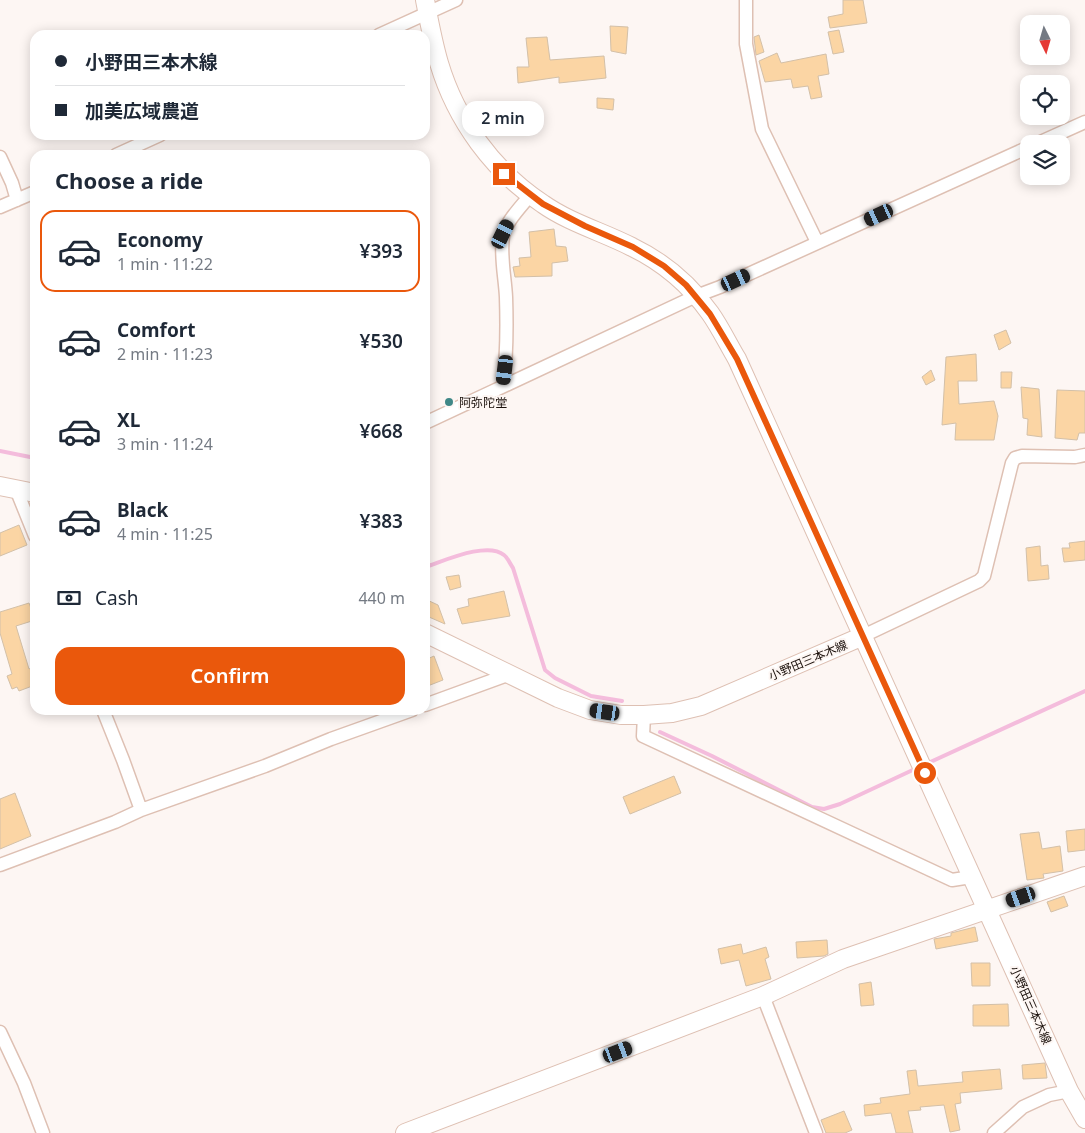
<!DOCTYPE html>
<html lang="en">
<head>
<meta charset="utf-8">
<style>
	:root { --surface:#fff; --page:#f2f2f3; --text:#1f2937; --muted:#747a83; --line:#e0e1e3; --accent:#ea580c }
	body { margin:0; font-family:"Noto Sans","Noto Sans JP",sans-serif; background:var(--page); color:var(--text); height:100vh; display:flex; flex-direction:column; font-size:19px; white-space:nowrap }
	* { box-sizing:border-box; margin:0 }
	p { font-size:16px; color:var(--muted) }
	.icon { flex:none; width:28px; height:28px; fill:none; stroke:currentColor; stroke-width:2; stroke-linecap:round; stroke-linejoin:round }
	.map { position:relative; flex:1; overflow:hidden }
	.side { position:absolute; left:30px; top:150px; width:400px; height:565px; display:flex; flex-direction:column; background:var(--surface); border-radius:15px; box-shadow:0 2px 12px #0003 }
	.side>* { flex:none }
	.hud { position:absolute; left:30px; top:30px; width:400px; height:110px; border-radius:15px; box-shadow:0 2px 12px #0003; display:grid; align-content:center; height:110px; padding:0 25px; background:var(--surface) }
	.needle { width:32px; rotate:175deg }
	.fabs { position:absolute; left:1020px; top:15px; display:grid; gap:10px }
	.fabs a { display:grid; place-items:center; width:50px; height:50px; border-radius:10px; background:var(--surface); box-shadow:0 2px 12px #0003; font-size:25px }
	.end { position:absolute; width:22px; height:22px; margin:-11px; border:6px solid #ea580c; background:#fff; box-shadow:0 0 0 2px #fff }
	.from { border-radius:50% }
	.bubble { position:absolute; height:35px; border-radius:15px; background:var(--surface); box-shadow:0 2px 12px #0003; font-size:16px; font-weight:600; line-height:35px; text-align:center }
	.car { position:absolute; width:15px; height:30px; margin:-15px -8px; border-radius:6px; box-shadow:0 0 4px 1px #0007; background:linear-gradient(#222 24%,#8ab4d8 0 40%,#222 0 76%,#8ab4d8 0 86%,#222 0) }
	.hud b { display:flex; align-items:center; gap:18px; height:48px; font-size:19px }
	.hud b+b { border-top:1px solid var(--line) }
	.hud i { width:12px; height:12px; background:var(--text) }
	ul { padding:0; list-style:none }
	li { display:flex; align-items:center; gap:15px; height:82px; margin:0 10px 8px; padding:0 15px; border:2px solid transparent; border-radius:15px }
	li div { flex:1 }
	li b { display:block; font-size:19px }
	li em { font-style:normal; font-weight:600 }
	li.current { border-color:var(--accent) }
	li>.icon { width:45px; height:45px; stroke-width:1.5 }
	h2 { padding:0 25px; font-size:22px; line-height:60px }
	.pay { display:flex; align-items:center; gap:12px; height:55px; padding:0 25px; font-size:19px }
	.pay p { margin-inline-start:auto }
	.primary-button { display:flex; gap:10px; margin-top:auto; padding:10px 25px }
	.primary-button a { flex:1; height:58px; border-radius:15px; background:var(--accent); color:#fff; font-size:20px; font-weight:600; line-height:58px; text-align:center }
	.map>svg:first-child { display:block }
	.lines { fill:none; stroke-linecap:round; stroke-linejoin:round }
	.stream { stroke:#f4bcdc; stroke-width:4 }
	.building { fill:#fbd5a4; stroke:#d3c0a8 }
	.street-casing { stroke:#dec0b3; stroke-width:15 }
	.secondary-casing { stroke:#dec0b3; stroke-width:20 }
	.street { stroke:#fff; stroke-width:12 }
	.secondary { stroke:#fff; stroke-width:18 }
	.route { stroke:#ea580c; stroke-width:6 }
	.poi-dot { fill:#408887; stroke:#fdf6f3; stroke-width:2 }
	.labels { text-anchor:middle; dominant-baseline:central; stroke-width:4; stroke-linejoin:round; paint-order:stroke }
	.poi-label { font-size:12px; fill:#190f0a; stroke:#fdf6f3; text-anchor:start }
	.street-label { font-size:12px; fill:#190f0a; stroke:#fdf6f3 }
</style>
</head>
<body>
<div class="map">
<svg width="1085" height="1133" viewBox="0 0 1085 1133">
	<rect width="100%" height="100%" fill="#fdf6f3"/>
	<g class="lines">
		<path class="stream" d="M0,451L35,458
			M425,567C444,561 487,541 504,555C508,558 510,564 513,568L545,670L555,678L591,696L622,701
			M660,732L712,756L812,807L824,809L840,804L917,768
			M926,764L1085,691"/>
	</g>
	<path class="building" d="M843,0H863L867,23L830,28L828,17L843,14Z
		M610,26L628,27L626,54L611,51Z
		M839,30L844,52L833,54L828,32Z
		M759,35L764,52L756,55L754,37Z
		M547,37L550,60L604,56L606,78L559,83V77L518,83L517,67H529L526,38Z
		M777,53L781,63L826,54L829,74L818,76L822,97L811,99L808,86L793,88L791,79L765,82L759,61Z
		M597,98L614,99L613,110L597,108Z
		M554,229L556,246L566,247L568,261L552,263V276L515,277L513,267L520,266L519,258L531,257L529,232Z
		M1006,330L1011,343L999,350L994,335Z
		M976,354L977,381H958L959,404L994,401L998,416L994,440H955L956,423L942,425L946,357Z
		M931,370L935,380L926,385L922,377Z
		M1001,372H1012L1011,388H1001Z
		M1021,387L1039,389L1042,437L1027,435L1028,419L1023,418Z
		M1057,390L1085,391V433H1079L1077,440L1055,438Z
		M19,525L27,545L0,556V533Z
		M1085,541V560L1064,562L1062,548H1070L1069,543Z
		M1040,546L1041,566L1048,565L1049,579L1028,581L1026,548Z
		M459,575L461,587L450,590L446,577Z
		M504,591L510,616L462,624L457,609L469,606L468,599Z
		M425,599L438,605L445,624L429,617Z
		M29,603L32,611L35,610V620L16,626L29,669L35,666V685L19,691L17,687L12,689L7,676L12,674L0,633V612Z
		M434,656L443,680L425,687V660Z
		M674,776L681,793L630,814L623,797Z
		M15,793L31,836L0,849V799Z
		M1085,829V850L1068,852L1066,831Z
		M1039,832L1042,849L1060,846L1063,871L1043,874L1044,878L1027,880L1020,834Z
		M1064,896L1068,906L1051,912L1047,902Z
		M975,927L978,941L936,949L934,939L951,936V933Z
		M827,940L828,954L824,956L797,958L796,942Z
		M741,944L743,954L766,947L769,957L765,959L771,979L746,986L739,960L721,964L718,949Z
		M971,963H990V986H972Z
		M871,982L874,1005L861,1006L859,984Z
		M1008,1004L1009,1026H973V1005Z
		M1045,1063L1047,1078L1023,1079L1022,1065Z
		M1000,1069L1002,1089L960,1093L961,1103L955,1104L960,1130L950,1132L944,1105L920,1107L921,1110L908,1111L913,1133H896L891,1113L865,1116L864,1105L881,1103L880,1098L910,1094L907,1071L916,1070L918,1086L963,1082L962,1072Z
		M844,1111L852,1130L845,1133H826L821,1120Z"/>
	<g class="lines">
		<defs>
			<path id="street" d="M746,0V44L762,129L817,242
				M379,35L456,0
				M1036,144L1085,122
				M116,155L160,135
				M0,157L12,183L17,200
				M0,207L35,192
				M503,385C507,356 507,327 506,297C505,277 500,256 503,236C506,221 522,206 531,194
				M425,423L696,296L720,287L1029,147
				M16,489L35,536
				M863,636L979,581L984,576L1012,463L1015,458L1022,456L1075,457L1085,455
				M425,705L510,674
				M103,710L123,760L141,810
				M644,715L643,736L952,880L971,877
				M0,865L115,822L141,810L265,766L331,739L412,710
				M763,996L816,1133
				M0,1032L24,1083L43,1133
				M994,1133L1023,1107L1049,1095L1069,1091"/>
			<path id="secondary" d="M425,0C429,21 433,43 439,63C456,120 493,171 543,204C570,223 603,232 632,247C663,262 690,285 710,313C720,327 728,344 737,359L1069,1091L1085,1119
				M0,486L35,493
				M425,633L558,698L590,710L621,715H644L672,713L701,706L863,636
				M405,1133L763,996L843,959L1085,876"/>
		</defs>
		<use href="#street" class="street-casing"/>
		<use href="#secondary" class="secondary-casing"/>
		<use href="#street" class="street"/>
		<use href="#secondary" class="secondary"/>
	</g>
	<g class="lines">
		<path class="route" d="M504,174L543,204L585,226L633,247L664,266L686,285L710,314L737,359L925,773"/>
	</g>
	<circle class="poi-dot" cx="449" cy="402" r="5"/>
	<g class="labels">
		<g class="poi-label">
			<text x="459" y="402">阿弥陀堂</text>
		</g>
		<g class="street-label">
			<text transform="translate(808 660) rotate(-23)">小野田三本木線</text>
			<text transform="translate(1031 1005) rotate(66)">小野田三本木線</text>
		</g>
	</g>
</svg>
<div class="fabs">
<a><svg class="needle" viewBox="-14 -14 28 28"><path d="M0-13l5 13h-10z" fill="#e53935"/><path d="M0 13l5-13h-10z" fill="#747a83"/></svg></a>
<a><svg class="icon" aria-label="locate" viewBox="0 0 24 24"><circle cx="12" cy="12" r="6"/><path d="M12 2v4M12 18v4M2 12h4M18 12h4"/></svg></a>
<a><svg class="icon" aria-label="layers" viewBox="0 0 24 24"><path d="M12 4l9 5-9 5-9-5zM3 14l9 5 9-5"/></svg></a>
</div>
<i class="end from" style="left:925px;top:773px"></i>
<i class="end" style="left:504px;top:174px"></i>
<div class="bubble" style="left:462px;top:101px;width:82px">2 min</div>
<i class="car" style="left:879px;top:215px;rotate:245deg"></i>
<i class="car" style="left:503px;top:234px;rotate:26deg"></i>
<i class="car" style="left:736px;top:280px;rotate:65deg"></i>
<i class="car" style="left:505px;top:370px;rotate:187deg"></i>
<i class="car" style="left:605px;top:712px;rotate:278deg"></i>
<i class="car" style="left:1021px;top:897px;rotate:251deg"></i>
<i class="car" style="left:618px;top:1052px;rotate:69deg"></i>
<div class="hud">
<b><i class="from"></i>小野田三本木線</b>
<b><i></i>加美広域農道</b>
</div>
<section class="side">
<h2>Choose a ride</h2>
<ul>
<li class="current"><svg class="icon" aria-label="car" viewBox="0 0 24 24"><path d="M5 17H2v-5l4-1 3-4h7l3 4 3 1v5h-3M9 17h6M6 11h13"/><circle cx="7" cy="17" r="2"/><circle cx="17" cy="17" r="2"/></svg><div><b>Economy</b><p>1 min · 11:22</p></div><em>¥393</em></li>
<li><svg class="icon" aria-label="car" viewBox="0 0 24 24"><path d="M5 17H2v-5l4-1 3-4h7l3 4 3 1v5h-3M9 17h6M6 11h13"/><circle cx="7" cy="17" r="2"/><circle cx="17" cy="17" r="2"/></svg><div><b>Comfort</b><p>2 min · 11:23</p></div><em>¥530</em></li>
<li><svg class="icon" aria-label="car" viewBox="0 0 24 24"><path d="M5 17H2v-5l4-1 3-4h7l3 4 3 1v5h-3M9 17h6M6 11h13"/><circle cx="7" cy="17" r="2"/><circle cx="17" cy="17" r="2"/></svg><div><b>XL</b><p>3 min · 11:24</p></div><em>¥668</em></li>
<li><svg class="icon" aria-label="car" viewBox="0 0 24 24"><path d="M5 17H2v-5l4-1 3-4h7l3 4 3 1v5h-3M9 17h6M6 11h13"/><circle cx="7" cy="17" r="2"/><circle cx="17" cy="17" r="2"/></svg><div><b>Black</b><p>4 min · 11:25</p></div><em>¥383</em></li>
</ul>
<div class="pay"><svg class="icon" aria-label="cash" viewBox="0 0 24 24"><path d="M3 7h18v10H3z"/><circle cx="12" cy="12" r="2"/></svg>Cash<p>440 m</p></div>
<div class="primary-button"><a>Confirm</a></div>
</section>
</div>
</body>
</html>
